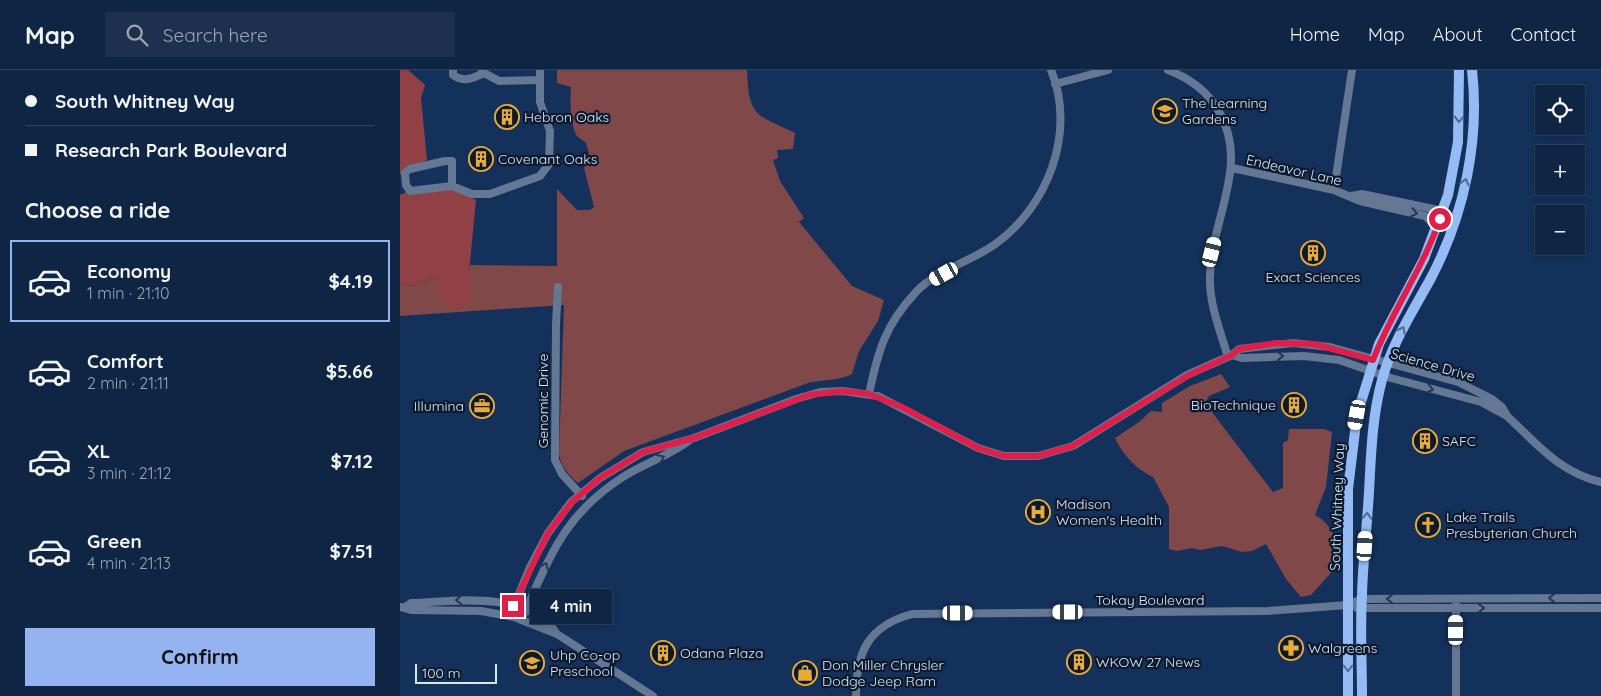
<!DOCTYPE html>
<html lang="en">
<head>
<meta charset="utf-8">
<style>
	:root { --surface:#0f2544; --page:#1d314f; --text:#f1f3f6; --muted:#9ba5b2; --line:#2f425d; --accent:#95b2f1 }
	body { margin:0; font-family:Quicksand,sans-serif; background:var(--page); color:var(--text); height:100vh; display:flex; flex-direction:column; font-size:19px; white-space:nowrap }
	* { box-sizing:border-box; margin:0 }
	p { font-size:16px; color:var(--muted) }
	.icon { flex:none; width:28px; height:28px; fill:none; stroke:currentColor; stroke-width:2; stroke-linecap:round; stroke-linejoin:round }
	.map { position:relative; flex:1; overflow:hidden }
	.panel { display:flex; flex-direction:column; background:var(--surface); width:400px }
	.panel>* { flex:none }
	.hud { display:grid; align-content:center; height:110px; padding:0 25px; background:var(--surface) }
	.fabs { position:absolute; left:1135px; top:15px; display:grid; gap:10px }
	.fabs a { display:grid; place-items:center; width:50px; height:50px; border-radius:0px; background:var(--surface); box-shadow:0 2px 8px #0003,0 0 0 1px var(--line); font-size:25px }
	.scale { position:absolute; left:15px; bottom:12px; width:82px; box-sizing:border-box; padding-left:5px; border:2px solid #d7e6fc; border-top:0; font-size:14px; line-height:18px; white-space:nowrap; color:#d7e6fc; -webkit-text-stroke:4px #0d1a2d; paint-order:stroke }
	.end { position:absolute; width:22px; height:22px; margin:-11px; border:6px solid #e11d48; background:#fff; box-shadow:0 0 0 2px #fff }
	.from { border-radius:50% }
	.bubble { position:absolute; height:35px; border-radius:0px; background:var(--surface); box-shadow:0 2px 8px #0003,0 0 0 1px var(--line); font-size:16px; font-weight:700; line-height:35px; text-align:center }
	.car { position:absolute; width:15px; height:30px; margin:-15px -8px; border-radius:6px; box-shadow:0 0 4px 1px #0007; background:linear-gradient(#fff 24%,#345 0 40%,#fff 0 76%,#345 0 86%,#fff 0) }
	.hud b { display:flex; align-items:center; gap:18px; height:48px; font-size:19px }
	.hud b+b { border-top:1px solid var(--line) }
	.hud i { width:12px; height:12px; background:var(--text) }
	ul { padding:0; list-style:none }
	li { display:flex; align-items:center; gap:15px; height:82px; margin:0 10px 8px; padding:0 15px; border:2px solid transparent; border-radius:0px }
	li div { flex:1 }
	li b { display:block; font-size:19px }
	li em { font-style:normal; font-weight:700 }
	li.selected { border-color:var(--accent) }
	li>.icon { width:45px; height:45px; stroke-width:1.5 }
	h2 { padding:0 25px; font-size:22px; line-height:60px }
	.button { display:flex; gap:10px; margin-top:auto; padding:10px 25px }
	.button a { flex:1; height:58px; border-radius:0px; background:var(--accent); color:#111; font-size:20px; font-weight:700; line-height:58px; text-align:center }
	header { display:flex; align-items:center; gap:30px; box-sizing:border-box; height:70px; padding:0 25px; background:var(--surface); border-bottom:1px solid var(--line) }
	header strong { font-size:24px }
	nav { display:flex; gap:28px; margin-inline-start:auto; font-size:18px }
	.search { width:350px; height:45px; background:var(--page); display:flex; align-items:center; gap:12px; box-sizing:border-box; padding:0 18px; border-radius:0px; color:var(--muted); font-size:19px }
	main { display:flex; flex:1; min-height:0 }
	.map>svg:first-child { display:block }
	.green { fill:#81484a }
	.forest { fill:#914146 }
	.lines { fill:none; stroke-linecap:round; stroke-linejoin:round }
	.minor { stroke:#647793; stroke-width:8 }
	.major { stroke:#94bbf4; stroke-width:10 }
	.oneway { stroke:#506a90 }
	.oneway2 { stroke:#27364c }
	.route { stroke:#e11d48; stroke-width:6 }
	.labels { text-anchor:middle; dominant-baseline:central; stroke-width:4.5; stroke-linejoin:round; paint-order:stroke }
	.poi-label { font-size:14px; fill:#d7e6fc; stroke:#0d1a2d; text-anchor:start }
	.street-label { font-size:14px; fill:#d7e6fc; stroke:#0d1a2d }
</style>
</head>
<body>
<header>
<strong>Map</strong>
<div class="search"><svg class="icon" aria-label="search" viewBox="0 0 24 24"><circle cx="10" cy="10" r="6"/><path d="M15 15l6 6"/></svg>Search here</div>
<nav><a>Home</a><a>Map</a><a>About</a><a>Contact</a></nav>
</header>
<main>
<section class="panel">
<div class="hud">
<b><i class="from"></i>South Whitney Way</b>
<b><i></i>Research Park Boulevard</b>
</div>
<h2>Choose a ride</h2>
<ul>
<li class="selected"><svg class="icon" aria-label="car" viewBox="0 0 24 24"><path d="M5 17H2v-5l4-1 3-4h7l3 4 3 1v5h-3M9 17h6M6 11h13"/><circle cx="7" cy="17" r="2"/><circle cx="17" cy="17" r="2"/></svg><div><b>Economy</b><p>1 min · 21:10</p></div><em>$4.19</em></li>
<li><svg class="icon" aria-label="car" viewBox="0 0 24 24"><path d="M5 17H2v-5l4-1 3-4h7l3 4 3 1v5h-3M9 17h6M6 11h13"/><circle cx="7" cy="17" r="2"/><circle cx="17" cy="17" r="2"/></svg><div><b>Comfort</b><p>2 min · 21:11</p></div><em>$5.66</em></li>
<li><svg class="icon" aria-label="car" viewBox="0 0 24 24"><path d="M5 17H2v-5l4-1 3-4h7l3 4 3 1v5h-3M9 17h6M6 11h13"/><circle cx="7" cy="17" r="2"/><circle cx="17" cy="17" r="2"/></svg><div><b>XL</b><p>3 min · 21:12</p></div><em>$7.12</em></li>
<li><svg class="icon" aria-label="car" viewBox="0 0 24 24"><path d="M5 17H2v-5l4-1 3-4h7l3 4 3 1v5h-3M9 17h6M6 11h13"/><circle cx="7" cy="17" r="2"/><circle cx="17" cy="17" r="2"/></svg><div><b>Green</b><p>4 min · 21:13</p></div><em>$7.51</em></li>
</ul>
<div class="button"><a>Confirm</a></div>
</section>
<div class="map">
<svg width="1201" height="626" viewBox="0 0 1201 626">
	<rect width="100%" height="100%" fill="#14315b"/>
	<path class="green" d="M157,0H347C349,47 355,44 395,63L393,79L377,80L378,88L373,90L380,111L404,148L399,152L452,216L484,230L478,251L459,281L452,304C443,310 420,310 408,313L224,381L178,413C167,403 161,397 159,383L164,235L0,246V213L12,216L36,207L69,203L70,195L157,196V119L177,140H190L194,137L184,98L189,83L186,73C184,71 179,68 177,66C170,56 170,29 171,17L157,13Z
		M821,304L830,317L809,326L805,333L873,422L883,418V373L888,370L889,359H924L932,362L926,417L915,445C931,453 943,476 938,495L911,525L901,527L886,509L866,474L852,481L842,482L822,476L800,480L792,478L778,481L769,479V437L753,407C736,399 723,385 715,368L739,352L751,341L762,342V333L790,316Z"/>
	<path class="forest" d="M0,0H8L25,15L21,28L27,90L0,104Z
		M41,114L76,130L69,203L71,233L54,240L36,222V207L12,216L0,213V125L20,116Z"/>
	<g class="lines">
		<path class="minor" d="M53,0V5C63,13 73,8 84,3L82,0
			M768,0C789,8 807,21 818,40C851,95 811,148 810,206C809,234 820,260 828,287
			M84,3L99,11L140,10
			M655,14L708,0
			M45,91H52V116L10,121L6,115L5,103L10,99Z
			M832,98L934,120L960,131L1025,146L1032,152L1036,161
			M52,116L72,124H90L140,106L149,94L150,61L140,32V0
			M934,120L952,0
			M951,126L962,124L1043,141
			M158,217L156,254L155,390L162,404L182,426
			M832,285L842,288L904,286L939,290L991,308L1081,332L1107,346
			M469,324C478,281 485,255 516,222C534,202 571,191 594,175C647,138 677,63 651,0
			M0,537L12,540L81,541L114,547L157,564L253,626
			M5,537L11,533H17C59,530 131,522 157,564
			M957,538H1201
			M110,546L130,497L148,463L171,432L200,408L243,382L294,368L396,329L420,322L443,321L478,326L578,378L604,386H638L673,376L787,305L832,285L839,279L893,273L930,277L1058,312L1092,329L1102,337L1107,346C1136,373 1160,403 1201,412
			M121,550C150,488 162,446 223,407C245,393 269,386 290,370
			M456,626C456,582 468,556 512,544L868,541L948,535L962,529L1201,528
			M1056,626V535"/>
		<path class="major" d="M948,626V419L957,345L979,274L1024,189L1048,125L1058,72L1059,0
			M962,626C962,592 960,558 962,524C963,490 967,456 969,422C971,385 972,347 982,310C992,273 1013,241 1031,208C1064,145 1080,71 1072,0"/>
	</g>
	<defs><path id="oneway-chevron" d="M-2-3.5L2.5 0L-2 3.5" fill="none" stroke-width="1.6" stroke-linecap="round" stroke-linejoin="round" transform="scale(1.25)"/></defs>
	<g class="oneway">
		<use href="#oneway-chevron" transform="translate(1059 49) rotate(92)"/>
		<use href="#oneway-chevron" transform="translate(1065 112) rotate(-77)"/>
		<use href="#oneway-chevron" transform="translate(1002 260) rotate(-63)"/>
		<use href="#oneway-chevron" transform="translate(967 446) rotate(-86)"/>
		<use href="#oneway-chevron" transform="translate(948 598) rotate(90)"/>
	</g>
	<g class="oneway2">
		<use href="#oneway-chevron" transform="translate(1014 143) rotate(13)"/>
		<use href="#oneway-chevron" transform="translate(880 286) rotate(-1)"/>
		<use href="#oneway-chevron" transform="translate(1030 319) rotate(14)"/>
		<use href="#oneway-chevron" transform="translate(261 388) rotate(-23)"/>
		<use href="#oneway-chevron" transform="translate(145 496) rotate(-65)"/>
		<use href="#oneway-chevron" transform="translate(1152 528) rotate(180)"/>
		<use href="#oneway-chevron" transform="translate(990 529) rotate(179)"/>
		<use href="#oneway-chevron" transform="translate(59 530) rotate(177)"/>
		<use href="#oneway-chevron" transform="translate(1081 538) rotate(-1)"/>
	</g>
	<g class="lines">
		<path class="route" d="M113,536L148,463L172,432L200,408L243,382L294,368L409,325L443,321L469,324L502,337L578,378L604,386H638L673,376L787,306L832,285L839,279L876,273L914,274L973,290C992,241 1023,198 1040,149"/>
	</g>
	<defs>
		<symbol id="school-ring" viewBox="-11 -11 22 22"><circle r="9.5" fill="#0d1a2d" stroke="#e9ab38" stroke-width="1.5"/><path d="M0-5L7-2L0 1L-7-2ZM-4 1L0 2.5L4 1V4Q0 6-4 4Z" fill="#e9ab38"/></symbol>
		<symbol id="building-ring" viewBox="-11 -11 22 22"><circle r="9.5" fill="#0d1a2d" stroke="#e9ab38" stroke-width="1.5"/><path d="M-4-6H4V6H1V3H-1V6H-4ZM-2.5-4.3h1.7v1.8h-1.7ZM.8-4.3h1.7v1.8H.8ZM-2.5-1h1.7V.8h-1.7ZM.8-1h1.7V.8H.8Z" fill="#e9ab38"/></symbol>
		<symbol id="office-ring" viewBox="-11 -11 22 22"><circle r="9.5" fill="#0d1a2d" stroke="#e9ab38" stroke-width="1.5"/><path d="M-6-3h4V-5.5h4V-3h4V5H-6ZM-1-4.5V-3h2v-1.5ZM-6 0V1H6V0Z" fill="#e9ab38"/></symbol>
		<symbol id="hospital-ring" viewBox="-11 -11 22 22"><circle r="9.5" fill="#0d1a2d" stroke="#e9ab38" stroke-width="1.5"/><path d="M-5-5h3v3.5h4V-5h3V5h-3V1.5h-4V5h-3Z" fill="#e9ab38"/></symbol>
		<symbol id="church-ring" viewBox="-11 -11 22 22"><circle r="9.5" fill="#0d1a2d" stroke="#e9ab38" stroke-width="1.5"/><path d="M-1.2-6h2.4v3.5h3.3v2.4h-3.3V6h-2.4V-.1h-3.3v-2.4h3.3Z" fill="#e9ab38"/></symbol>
		<symbol id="pharmacy-ring" viewBox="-11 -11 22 22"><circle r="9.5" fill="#0d1a2d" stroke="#e9ab38" stroke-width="1.5"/><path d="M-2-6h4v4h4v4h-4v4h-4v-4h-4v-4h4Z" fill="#e9ab38"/></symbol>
		<symbol id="shop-ring" viewBox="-11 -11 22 22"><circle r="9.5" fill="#0d1a2d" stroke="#e9ab38" stroke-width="1.5"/><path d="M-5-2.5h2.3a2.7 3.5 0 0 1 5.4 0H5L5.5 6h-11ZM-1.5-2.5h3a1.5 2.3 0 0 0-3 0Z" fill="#e9ab38"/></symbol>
	</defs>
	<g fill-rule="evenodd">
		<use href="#school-ring" x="751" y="27" width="28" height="28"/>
		<use href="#building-ring" x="93" y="33" width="28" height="28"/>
		<use href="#building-ring" x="67" y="75" width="28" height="28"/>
		<use href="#building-ring" x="899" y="169" width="28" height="28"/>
		<use href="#building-ring" x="880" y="321" width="28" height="28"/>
		<use href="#office-ring" x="68" y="322" width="28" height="28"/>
		<use href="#building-ring" x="1011" y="357" width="28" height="28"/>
		<use href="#hospital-ring" x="624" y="428" width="28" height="28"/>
		<use href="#church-ring" x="1014" y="441" width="28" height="28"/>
		<use href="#pharmacy-ring" x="877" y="564" width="28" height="28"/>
		<use href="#building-ring" x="249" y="569" width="28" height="28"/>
		<use href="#building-ring" x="665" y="578" width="28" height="28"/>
		<use href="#school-ring" x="118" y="579" width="28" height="28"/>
		<use href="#shop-ring" x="391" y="589" width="28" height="28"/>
	</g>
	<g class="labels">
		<g class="poi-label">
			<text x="782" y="33">The Learning<tspan x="782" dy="16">Gardens</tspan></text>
			<text x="124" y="47">Hebron Oaks</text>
			<text x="98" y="89">Covenant Oaks</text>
			<text x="913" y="207" text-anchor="middle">Exact Sciences</text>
			<text x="876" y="335" text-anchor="end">BioTechnique</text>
			<text x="64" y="336" text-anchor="end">Illumina</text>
			<text x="1042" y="371">SAFC</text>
			<text x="656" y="434">Madison<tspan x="656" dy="16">Women's Health</tspan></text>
			<text x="1046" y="447">Lake Trails<tspan x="1046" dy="16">Presbyterian Church</tspan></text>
			<text x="908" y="578">Walgreens</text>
			<text x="280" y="583">Odana Plaza</text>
			<text x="150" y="585">Uhp Co-op<tspan x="150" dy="16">Preschool</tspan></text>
			<text x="696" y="592">WKOW 27 News</text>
			<text x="422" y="595">Don Miller Chrysler<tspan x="422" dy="16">Dodge Jeep Ram</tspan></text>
		</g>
		<g class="street-label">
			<text transform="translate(894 100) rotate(13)">Endeavor Lane</text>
			<text transform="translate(1033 295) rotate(16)">Science Drive</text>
			<text transform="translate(143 331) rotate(-90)">Genomic Drive</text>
			<text transform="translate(937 437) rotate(-88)">South Whitney Way</text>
			<text x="750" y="530">Tokay Boulevard</text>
		</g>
	</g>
</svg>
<div class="fabs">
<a><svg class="icon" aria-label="locate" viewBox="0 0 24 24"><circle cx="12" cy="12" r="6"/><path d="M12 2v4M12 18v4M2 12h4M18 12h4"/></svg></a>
<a>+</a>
<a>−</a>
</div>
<div class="scale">100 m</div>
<i class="end from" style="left:1040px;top:149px"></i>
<i class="end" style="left:113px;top:536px"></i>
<div class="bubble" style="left:130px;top:519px;width:82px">4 min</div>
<i class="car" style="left:812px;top:182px;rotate:14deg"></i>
<i class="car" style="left:544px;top:204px;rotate:241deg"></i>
<i class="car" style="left:957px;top:345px;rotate:190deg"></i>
<i class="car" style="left:965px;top:476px;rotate:4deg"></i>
<i class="car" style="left:668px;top:542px;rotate:270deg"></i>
<i class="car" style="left:558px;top:543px;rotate:90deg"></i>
<i class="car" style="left:1056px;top:560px;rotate:0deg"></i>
</div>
</main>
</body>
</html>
